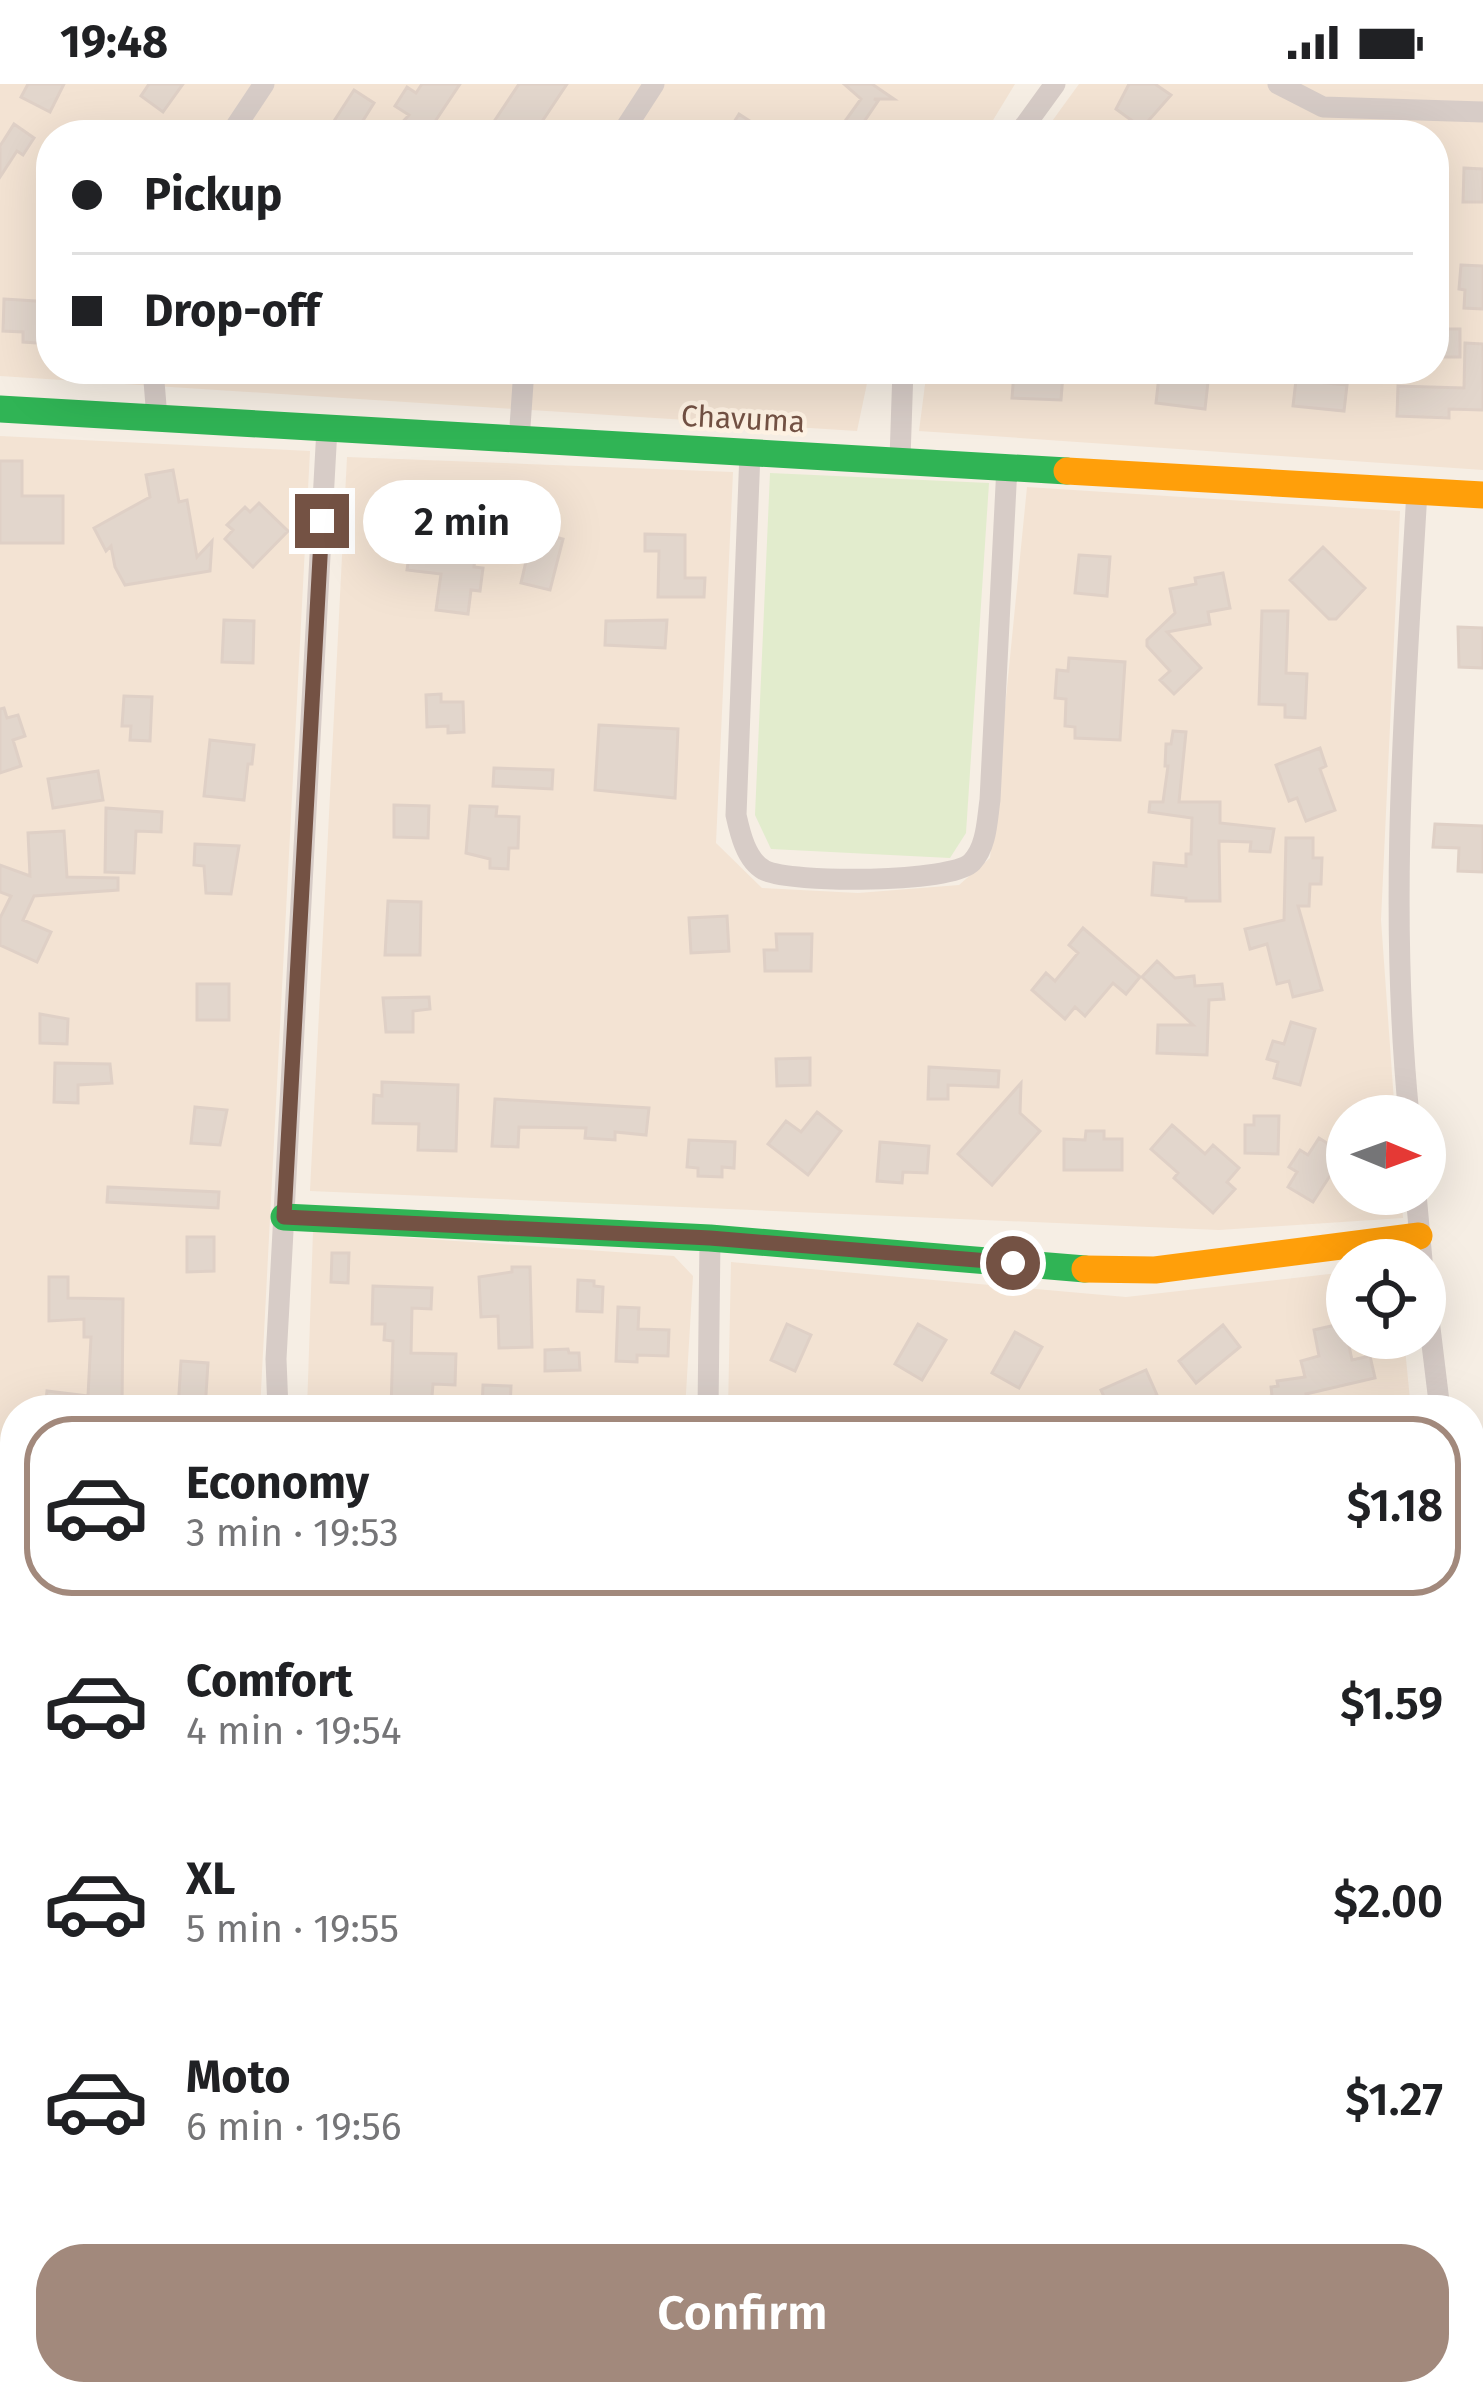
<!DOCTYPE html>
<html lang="en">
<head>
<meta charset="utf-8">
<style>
	:root { --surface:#fff; --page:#f2f2f2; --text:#202124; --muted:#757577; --line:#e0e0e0; --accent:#a2897c }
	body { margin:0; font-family:"Fira Sans",sans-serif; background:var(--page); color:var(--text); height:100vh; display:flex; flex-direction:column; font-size:45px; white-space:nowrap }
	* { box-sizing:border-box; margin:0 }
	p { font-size:39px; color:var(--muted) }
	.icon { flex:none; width:66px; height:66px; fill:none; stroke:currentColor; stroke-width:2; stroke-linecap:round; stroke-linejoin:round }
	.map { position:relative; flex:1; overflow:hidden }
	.details { position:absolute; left:0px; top:1311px; width:1485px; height:1011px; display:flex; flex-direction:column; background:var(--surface); border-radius:48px 48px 0 0; box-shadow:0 12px 48px #0002 }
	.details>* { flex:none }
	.hud { position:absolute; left:36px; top:36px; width:1413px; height:264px; border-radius:48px; box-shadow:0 12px 48px #0002; display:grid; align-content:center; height:264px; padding:0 36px; background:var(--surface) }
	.needle { width:78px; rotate:91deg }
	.buttons { position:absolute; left:1326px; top:1011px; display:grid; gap:24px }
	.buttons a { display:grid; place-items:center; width:120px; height:120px; border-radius:50%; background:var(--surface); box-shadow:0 12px 48px #0002; font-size:60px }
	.end { position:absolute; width:54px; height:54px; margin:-27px; border:15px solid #745244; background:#fff; box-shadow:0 0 0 6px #fff }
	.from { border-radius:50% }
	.bubble { position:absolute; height:84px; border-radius:42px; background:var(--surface); box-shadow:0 12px 48px #0002; font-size:39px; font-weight:600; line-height:84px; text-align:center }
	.hud b { display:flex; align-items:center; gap:42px; height:114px; font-size:45px }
	.hud b+b { border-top:3px solid var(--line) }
	.hud i { width:30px; height:30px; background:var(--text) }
	ul { padding:21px 0 0; list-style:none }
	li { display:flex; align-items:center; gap:36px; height:180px; margin:0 24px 18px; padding:0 12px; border:6px solid transparent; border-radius:48px }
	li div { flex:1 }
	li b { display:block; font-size:45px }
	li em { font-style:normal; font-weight:600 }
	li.on { border-color:var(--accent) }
	li>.icon { width:108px; height:108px; stroke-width:1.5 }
	.cta { display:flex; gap:24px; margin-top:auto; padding:24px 36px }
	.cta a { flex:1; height:138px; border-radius:48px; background:var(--accent); color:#fff; font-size:48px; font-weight:600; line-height:138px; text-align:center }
	.status { display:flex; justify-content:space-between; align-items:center; height:84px; padding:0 60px; background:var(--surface); direction:ltr }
	.status svg { height:33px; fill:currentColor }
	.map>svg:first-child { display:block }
	.residential { fill:#f3e3d3 }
	.green { fill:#e2eccd }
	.building { fill:#e2d6cc; stroke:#dfd0c6; stroke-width:3 }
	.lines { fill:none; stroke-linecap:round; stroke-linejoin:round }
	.street { stroke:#d7ccc7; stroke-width:21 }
	.fast { stroke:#30b455; stroke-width:27 }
	.slow { stroke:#ff9f0a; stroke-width:27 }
	.route { stroke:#745244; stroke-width:15 }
	.labels { text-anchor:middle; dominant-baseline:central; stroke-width:9; stroke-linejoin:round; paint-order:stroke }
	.street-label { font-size:30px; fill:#745244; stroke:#fff3e4 }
</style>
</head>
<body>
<div class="status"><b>19:48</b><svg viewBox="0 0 49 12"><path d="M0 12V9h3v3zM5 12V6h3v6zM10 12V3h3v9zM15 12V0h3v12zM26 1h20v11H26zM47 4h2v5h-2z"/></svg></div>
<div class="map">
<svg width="1483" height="2321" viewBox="0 0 1483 2321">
	<rect width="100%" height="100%" fill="#f6eee4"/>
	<path class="residential" d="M0,0H1015L984,51H51V285H870L857,347L0,292Z
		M1079,0H1483V386L919,347L927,285H1434V51H1042Z
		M0,352L310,367L260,1326H15V1553L0,1552Z
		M347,373L733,388L716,759L762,804L858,809L959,801L990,774L1027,403L1400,427L1381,836L1395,1032H1347V1110H1401L1403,1134L1219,1146L310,1107Z
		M313,1147L674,1172L693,1192L685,1326H307Z
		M731,1178L1126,1213L1347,1188V1254H1404L1411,1326H728Z
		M0,1593L15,1594V1964L0,1988Z
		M272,2307H639V2321H264Z
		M683,2307H1379V2321H682Z"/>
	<path class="green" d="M770,389L989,399L966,749L950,774L771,765L755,731Z"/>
	<path class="building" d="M28,0H64L50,28L21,13Z
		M149,0H183L163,28L141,12Z
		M422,0H460L430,45L425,42L417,51H405L397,44L409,31L395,22L407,3L416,9Z
		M519,0H567L533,51H518L495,36Z
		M844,0H872L894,15H874L878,17L855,51H835L861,15Z
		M1129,0H1155L1171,11L1142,44L1116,25Z
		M354,6L374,19L354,51H325Z
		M739,30L771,51H726Z
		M14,40L34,54L23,71L17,67L0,93V62Z
		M1464,84L1483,85V118H1463Z
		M1461,181L1483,182V225L1464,224L1465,206L1459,205Z
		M4,215L51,218V260L23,258V248L3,247Z
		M1438,245H1460V273H1437Z
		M1465,259L1483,260V326L1449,325V334L1397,332L1398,302L1464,304Z
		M1014,288L1063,290L1061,316L1012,314Z
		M1159,292L1208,298L1205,325L1156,319Z
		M1296,296L1347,301L1344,327L1293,322Z
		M0,377H22V412H63V459H0Z
		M173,386L179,418L187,416L197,473L212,457L210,487L125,501L115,483L111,462L106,467L94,444L150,413L146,391Z
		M259,419L288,447L253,483L225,455L233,446L227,441L245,423L250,428Z
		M452,423L480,426L474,483L483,484L480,507L471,506L468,530L436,526L441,490L407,486L414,435L450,439Z
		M533,447L563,455L550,506L521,499Z
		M645,450L685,451V494H705L704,513H658L659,467H645Z
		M1323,463L1365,504L1336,535H1329L1290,496Z
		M1079,471L1110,473L1107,512L1075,509Z
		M1223,489L1230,524L1208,528L1210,540L1167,548L1201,584L1174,610L1160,596L1170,587L1147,562V556L1175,529L1170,505L1196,500L1195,494Z
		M1262,527H1288L1286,589L1307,590L1305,634L1285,633V621L1259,620Z
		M224,536L254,537L253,579L222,578Z
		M667,536L665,564L605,561L606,537Z
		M1458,543L1483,544V584L1459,583Z
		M1069,574L1125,578L1120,656L1075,654V643L1065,642L1066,615L1055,614L1057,586L1068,587Z
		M441,610V618H463L464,648L448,649V642L427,643L426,611Z
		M124,612L152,613L150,657L130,656L131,642H122Z
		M4,624L7,634L18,631L25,652L13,656L21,682L0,689V625Z
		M599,641L678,645L675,714L595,706Z
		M1173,647L1186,648L1179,718H1220V739L1274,745L1270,768L1250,767L1251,758L1219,757L1220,817H1186V814L1152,811L1154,779L1186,782V770H1191L1192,734L1149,728L1150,718H1163L1168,682H1165L1166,660H1171Z
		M210,656L254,661L252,680H248L244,716L204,712Z
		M1320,664L1326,682L1320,685L1335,726L1306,737L1297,714L1289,717L1276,681Z
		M494,684L553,686L552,705L493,702Z
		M98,687L103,716L53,724L48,695Z
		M394,721L429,722L428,754L394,753Z
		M470,722L497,723L496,732L519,733L518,764H509L508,785L490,784V775L466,769Z
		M106,724L162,728L161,748L136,747L134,789L105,788Z
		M1435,740L1483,742V788L1458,787L1459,764L1433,763Z
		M64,747L67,793L118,794V806L34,812L23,836L51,848L37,878L0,861V834L11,812L0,808V781L30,792L28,749Z
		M1286,754H1313V774H1322L1321,800H1310L1309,822H1298L1322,906L1293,913L1289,897L1277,900L1267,860L1250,865L1245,845L1284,836Z
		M195,760L239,762L231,810L206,809L204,782L194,781Z
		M388,817L421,818L420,871H385Z
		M727,832L729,867L691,869L689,834Z
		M1083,844L1140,893L1126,910L1113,899L1085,932L1075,923L1065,935L1032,906L1046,889L1055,897L1078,869L1069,861Z
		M776,850H812L811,887H765L764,866H777Z
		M1157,877L1175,894L1194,892L1195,902L1222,900L1224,915L1209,916L1207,971L1157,969L1158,941H1193L1142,893Z
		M197,900H229V936H197Z
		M429,913L430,925L413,927V948H386L383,914Z
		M40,930L68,935L67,960L40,959Z
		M1291,938L1315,945L1300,1001L1274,994L1278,978L1267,975L1273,957L1284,960Z
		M810,974V1001L777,1002L776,975Z
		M55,979L110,980L112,999L78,1001V1019L54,1018Z
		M929,983L999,987L998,1003L948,1001V1015H928Z
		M382,998L458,1001L456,1067L418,1066L419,1040L373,1039L374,1011L382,1012Z
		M1021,999L1020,1029L1040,1047L992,1101L958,1070Z
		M495,1015L649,1024L646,1051L615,1048V1056L585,1054L586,1044L519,1043L518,1063L492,1062Z
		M195,1023L227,1026L220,1061L191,1059Z
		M817,1028L841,1047L808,1091L768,1060L786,1037L801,1048Z
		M1254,1032H1279L1278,1070L1245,1069V1041H1254Z
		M1172,1041L1205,1070L1213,1061L1239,1084L1227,1098L1235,1105L1213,1129L1174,1094L1178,1089L1151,1065Z
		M1086,1047H1104V1055H1122V1086H1064V1055L1085,1056Z
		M1319,1054L1344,1070L1313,1118L1288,1103L1297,1088L1289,1083L1300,1066L1308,1071Z
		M689,1056L735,1058L734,1084L722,1083V1093L698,1092V1084L687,1083Z
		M880,1058L929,1062L927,1089L903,1088L902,1099L877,1097Z
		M108,1103L219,1108L218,1124L107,1118Z
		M187,1153H214V1187L187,1188Z
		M332,1169H349L348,1199L331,1198Z
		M512,1183H530L532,1263L499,1264L498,1232L481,1233L479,1193L512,1188Z
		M49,1193H68V1214L123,1215L122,1326H45L47,1307L88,1312L91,1253H84V1235L49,1237Z
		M578,1196L594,1197V1202L603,1203L602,1228L577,1227Z
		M373,1202L432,1204L431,1225L412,1224L411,1269L456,1270L455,1301L433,1300L431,1326H391L393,1257L384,1256L385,1240H372Z
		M618,1223L639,1224L638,1245L669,1246L668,1272L637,1271V1278L616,1277Z
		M1344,1239L1352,1276L1370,1272L1375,1294L1306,1310L1308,1326H1239L1238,1318L1272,1312L1271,1303L1278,1302L1277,1297L1305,1293L1301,1277L1319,1272L1314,1246Z
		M787,1240L811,1251L795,1287L771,1276Z
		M918,1240L946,1256L922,1296L895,1280Z
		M1223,1241L1240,1263L1196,1299L1179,1277Z
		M1015,1248L1042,1263L1019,1304L992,1289Z
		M568,1265L569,1269H579L580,1286L545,1287V1266Z
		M181,1277L208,1279L205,1326H178Z
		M1146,1286L1157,1311L1138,1320L1141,1326H1110L1101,1306Z
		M483,1301L511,1302L510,1326H482Z
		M0,1713L15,1723V1747L4,1764L0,1763Z
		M15,1849V1917H9L0,1880V1852Z"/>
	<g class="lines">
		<path class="street" d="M1278,0L1323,23L1483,28
			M230,51L264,0
			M621,51L654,0
			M1018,51L1055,0
			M153,285L157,334
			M519,357L524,285
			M750,368L736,731C740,749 746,776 764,786C791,800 952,799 972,778C987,762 987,736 990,716L1007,382
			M900,375L903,285
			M1409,1032C1388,823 1405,616 1417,407
			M1416,1110L1422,1176
			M1425,1203L1440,1326
			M278,1326L276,1275L327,344
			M708,1326L710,1154
			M0,1575L15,1576
			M0,1778L15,1788
			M0,2045L15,2023
			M0,2261L15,2271
			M71,2307L93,2321
			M243,2321L251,2307
			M664,2321V2307
			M1412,2321L1413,2307"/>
		<path class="fast" d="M0,325L1067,387
			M284,1133L710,1154L1085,1185"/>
		<path class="slow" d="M1067,387L1483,411
			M1085,1185L1155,1186L1419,1152"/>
	</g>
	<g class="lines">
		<path class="route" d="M322,437L284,1133L710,1154L1013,1179"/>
	</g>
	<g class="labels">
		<g class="street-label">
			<text transform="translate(743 335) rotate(3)">Chavuma</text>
		</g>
	</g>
</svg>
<div class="buttons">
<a><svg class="needle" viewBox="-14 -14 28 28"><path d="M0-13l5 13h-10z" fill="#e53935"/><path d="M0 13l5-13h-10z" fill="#757577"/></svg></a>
<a><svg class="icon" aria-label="locate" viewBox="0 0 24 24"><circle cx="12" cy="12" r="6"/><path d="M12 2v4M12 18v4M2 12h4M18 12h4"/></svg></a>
</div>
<i class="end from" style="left:1013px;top:1179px"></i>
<i class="end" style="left:322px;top:437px"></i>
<div class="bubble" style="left:363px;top:396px;width:198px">2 min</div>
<div class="hud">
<b><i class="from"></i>Pickup</b>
<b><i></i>Drop-off</b>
</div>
<section class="details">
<ul>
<li class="on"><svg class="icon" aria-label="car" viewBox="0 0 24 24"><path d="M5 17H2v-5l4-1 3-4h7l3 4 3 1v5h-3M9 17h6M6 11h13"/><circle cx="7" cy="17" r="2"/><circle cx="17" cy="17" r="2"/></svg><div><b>Economy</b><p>3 min · 19:53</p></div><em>$1.18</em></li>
<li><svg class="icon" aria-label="car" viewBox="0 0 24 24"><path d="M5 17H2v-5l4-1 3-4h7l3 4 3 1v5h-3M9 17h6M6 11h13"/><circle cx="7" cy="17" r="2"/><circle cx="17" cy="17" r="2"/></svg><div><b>Comfort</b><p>4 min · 19:54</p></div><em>$1.59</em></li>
<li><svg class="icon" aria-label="car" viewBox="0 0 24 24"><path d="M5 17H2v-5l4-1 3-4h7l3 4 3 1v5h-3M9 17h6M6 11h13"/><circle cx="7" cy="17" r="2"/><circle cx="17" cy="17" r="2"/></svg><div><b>XL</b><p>5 min · 19:55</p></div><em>$2.00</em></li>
<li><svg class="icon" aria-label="car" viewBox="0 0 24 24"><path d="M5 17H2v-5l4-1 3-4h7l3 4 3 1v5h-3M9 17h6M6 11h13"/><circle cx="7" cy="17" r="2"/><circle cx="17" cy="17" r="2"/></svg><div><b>Moto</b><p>6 min · 19:56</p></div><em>$1.27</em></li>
</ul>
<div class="cta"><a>Confirm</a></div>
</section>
</div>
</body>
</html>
